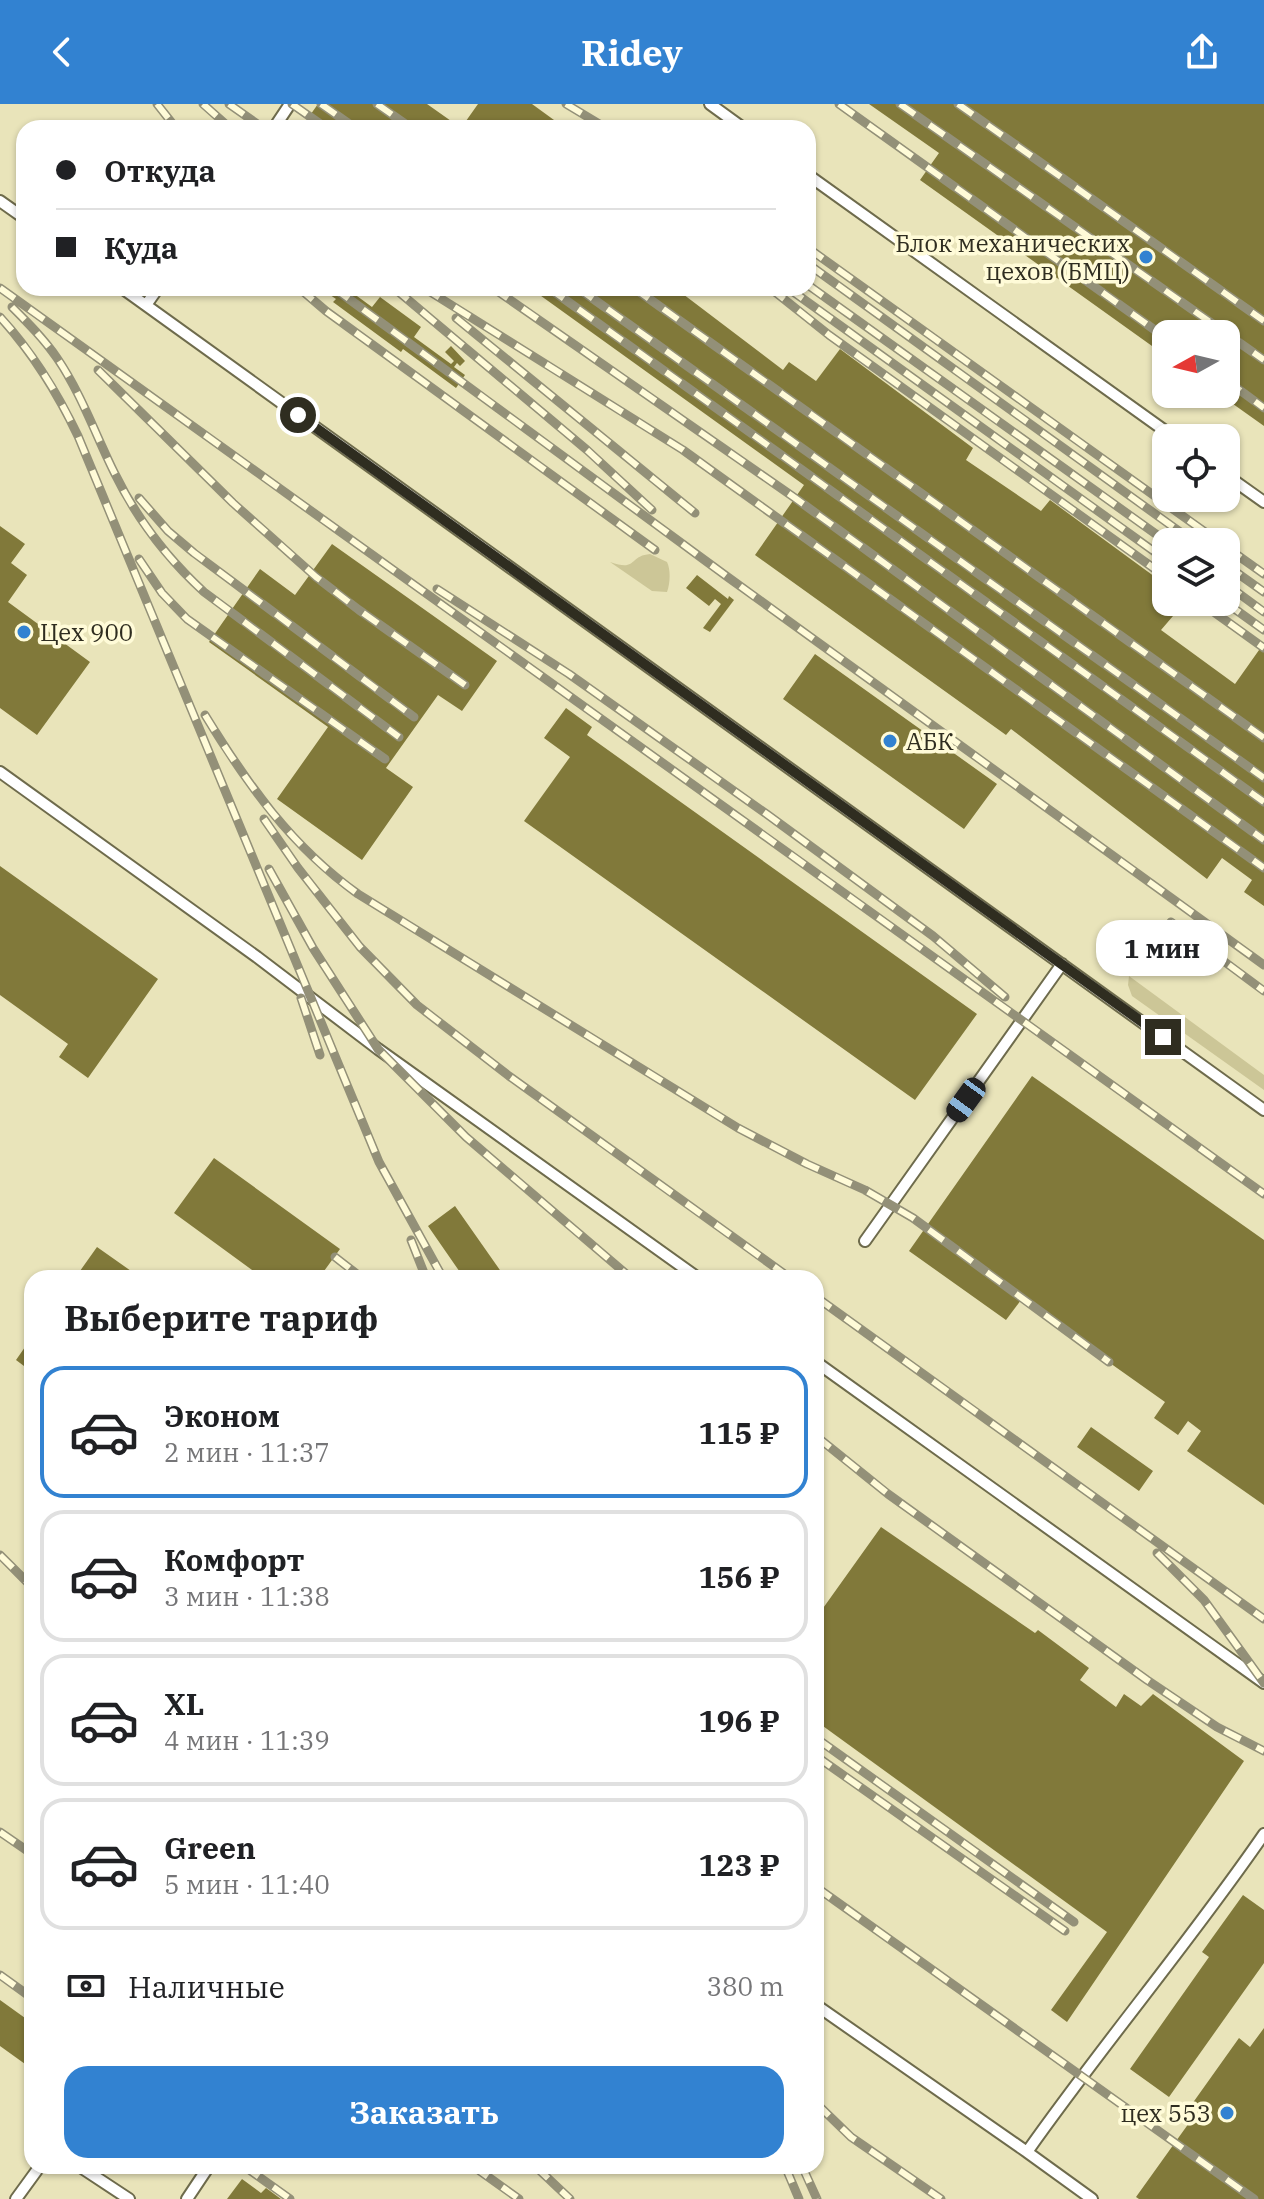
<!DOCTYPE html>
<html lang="ru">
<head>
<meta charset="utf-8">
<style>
	:root { --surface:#fff; --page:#f2f2f2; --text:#202124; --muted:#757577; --line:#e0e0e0; --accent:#3282d1 }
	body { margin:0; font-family:"IBM Plex Serif",serif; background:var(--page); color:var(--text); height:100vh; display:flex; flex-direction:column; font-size:30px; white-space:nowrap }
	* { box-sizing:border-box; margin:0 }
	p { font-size:26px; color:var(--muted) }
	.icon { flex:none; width:44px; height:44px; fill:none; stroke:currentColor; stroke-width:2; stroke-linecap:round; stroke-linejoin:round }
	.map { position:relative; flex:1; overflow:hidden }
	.panel { position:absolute; left:24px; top:1166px; width:800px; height:904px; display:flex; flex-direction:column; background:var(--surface); border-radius:24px; box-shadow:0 2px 6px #0004 }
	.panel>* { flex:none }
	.hud { position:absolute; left:16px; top:16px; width:800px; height:176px; border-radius:24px; box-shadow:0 2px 6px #0004; display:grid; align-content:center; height:176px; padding:0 40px; background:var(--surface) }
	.needle { width:52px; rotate:262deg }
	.controls { position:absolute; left:1152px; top:216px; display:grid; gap:16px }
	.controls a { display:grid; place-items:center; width:88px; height:88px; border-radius:16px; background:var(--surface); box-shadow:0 2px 6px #0004; font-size:40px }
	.end { position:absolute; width:36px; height:36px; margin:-18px; border:10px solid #2f2d20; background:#fff; box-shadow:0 0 0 4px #fff }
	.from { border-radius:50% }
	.bubble { position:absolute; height:56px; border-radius:24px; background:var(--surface); box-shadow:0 2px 6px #0004; font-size:26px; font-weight:700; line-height:56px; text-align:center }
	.car { position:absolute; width:24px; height:48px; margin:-24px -12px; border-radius:10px; box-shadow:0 0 6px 2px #0007; background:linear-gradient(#222 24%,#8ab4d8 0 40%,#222 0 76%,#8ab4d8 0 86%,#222 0) }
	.hud b { display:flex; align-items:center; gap:28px; height:76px; font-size:30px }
	.hud b+b { border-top:2px solid var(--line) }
	.hud i { width:20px; height:20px; background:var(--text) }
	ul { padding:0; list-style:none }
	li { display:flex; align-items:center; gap:24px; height:132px; margin:0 16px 12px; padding:0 24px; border:4px solid var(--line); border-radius:24px }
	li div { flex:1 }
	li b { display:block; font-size:30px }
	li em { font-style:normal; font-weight:700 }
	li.selected { border-color:var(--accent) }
	li>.icon { width:72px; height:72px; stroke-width:1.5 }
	h2 { padding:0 40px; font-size:36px; line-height:96px }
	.pay { display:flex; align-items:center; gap:20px; height:88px; padding:0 40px; font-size:30px }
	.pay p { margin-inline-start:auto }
	.action { display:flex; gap:16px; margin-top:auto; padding:16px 40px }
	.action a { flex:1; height:92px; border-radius:24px; background:var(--accent); color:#fff; font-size:32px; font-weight:700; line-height:92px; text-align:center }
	header { display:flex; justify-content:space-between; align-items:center; height:104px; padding:0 40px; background:var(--accent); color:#fff; font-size:36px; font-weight:700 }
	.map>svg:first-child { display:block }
	.built { fill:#e9e4ba; fill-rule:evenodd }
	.green { fill:#ccc697 }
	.building { fill:#81793a }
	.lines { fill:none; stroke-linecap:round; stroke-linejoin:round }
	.lane-casing { stroke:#6e6b4c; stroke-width:14 }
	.lane { stroke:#fff; stroke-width:10 }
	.rail-casing { stroke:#939078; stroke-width:9 }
	.rail { stroke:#fffbd8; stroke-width:6; stroke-dasharray:18; stroke-linecap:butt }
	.route { stroke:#2f2d20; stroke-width:10 }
	.poi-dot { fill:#3282d1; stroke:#fffbd8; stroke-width:3 }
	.labels { text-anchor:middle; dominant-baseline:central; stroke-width:7; stroke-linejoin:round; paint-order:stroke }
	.poi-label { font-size:24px; fill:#2f2d20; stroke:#fffbd8; text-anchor:end }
</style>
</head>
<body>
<header><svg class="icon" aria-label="back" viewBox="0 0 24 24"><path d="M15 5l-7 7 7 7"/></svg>Ridey<svg class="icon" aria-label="share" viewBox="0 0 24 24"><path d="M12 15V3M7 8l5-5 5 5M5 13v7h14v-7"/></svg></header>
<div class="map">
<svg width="1264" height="2095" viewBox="0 0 1264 2095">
	<rect width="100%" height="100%" fill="#f2edcb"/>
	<path class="built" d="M0,0H1264V2095H0ZM24,24H808V184H24ZM1166,230H1226V290H1166ZM1166,334H1226V394H1166ZM1166,438H1226V498H1166ZM32,1174H816V2062H32Z"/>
	<path class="green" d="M650,450L667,458C671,466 670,480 667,488L652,487L610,458C638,468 628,452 650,450Z
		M1129,872L1264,971V986L1132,892L1128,881Z"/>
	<path class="building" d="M318,0H427L461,24H306L303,21Z
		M478,0H532L565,24H461Z
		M869,0H1264V322L1219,290H1226V230H1166V252L920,76L939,49Z
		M320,184H346L372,203L380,193L421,223L414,233L451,260L454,257L445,248L451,242L465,257L460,262L457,259L454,263L465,271L456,284L403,245L401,248L333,198L336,195Z
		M530,184H675L783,266L789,258L816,277L840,245L973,344L966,356L1041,407L1050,396L1166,481V498H1185L1161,526L1235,580L1264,539V802L1244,788L1252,776L1222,754L1207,775L1011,625L1006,631L755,451L804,381Z
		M0,422L25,440L11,459L27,471L8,498L90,558L37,631L0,604Z
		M332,440L497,557L462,607L438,591L386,664L413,683L362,756L277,695L328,623L209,538L260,465L295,491Z
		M697,471L728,495L729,492L734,496L710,528L703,524L721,500L715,495L709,502L686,484Z
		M815,550L997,680L964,725L783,595Z
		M566,604L592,623L587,631L977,910L915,996L524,717L570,653L544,634Z
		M0,762L158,875L88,974L59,953L68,940L0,891Z
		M1032,972L1264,1136V1401L1187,1347L1201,1327L1188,1317L1178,1331L1154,1314L1165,1298L1021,1196L1006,1216L909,1147Z
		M214,1054L340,1145L319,1174H263L174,1109Z
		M455,1102L502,1169L495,1174H464L428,1122Z
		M97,1143L141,1174H75Z
		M32,1233V1268L16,1256Z
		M1091,1323L1153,1367L1139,1387L1077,1343Z
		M881,1423L1035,1529L1038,1526L1089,1564L1080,1576L1116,1603L1124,1590L1141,1602L1153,1590L1244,1657L1067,1918L1051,1906L1107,1828L816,1617V1514Z
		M1243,1791L1264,1806V1859L1169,1993L1130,1965L1209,1853L1202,1848Z
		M0,1896L32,1919V1965L0,1942Z
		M1264,1924V2095H1139L1136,2093L1194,2012L1187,2007L1239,1934L1250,1943Z
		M242,2075L261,2089L266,2084L281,2095H227Z"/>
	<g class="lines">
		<defs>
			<path id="lane" d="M710,0L743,24
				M274,24L290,0
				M808,71L1175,334
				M0,97L24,114
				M122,184L1264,1006
				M146,201L158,184
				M1226,371L1264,398
				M0,668L257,853L378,945L698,1174
				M865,1137L1062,860
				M816,1258L1264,1579
				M816,1901L1027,2048
				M79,2062L129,2095
				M16,2095L40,2062
				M187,2095L209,2062
				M1092,2095L1027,2048C1103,1940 1189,1839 1264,1730"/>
		</defs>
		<use href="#lane" class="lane-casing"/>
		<use href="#lane" class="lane"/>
		<defs>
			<path id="rail" d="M157,0L176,24
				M203,0L230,24
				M229,0L263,24
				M292,0L326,24
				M321,0L355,24
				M377,0L411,24
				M566,0L606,24
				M839,0L1166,234
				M900,0L1264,256
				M958,0L1264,217
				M808,144L1219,438
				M808,160L1194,438
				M808,181L1167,438
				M0,184L1264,1090
				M299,184L326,207L655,446
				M334,184L729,474L1264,861
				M394,184L587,346L652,406
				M424,184L683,346L1264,764
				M493,184L795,394L1264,736
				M549,184L1264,698
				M578,184L1264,674
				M634,184L1264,634
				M770,184L829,231L1166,473
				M788,184L1166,456
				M12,203C28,219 44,235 57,254C81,289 96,332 115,370C137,415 167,454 204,488L399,633
				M0,213C33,249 57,288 78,332L379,1058L443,1174
				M456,214L695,409
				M98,266L233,399L316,473L359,506L465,581
				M1226,276L1264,304
				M139,394L168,427L194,449L414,613
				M1226,443L1264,470
				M139,455L162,489L187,515L385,655
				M1226,461L1264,488
				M1226,480L1264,508
				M437,485L569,570L768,711L933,832L1005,893
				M1200,498L1264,544
				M1225,498L1264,526
				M205,611C248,681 291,742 358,790L738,1024L807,1060L865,1086L913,1114L1109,1258
				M264,715L298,764L360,843L417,901L509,972L790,1174
				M269,765L313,844L378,945L466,1033L631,1174
				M1171,818L1264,887
				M301,894L320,951
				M411,1136L426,1174
				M335,1153L362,1174
				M816,1193L1264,1515
				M816,1332L888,1390L1147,1576L1217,1623L1264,1647
				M1157,1449L1204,1496L1264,1579
				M0,1451L32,1483
				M816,1634L1074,1818
				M816,1652L1065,1827
				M0,1728L32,1750
				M816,1783L1254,2095
				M0,1871L32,1894
				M816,1999L851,2033L941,2095
				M244,2062L290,2095
				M473,2062L519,2095
				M535,2062L570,2095
				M785,2062L799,2095
				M802,2062L817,2095"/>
		</defs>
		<use href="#rail" class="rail-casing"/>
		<use href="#rail" class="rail"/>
	</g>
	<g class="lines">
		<path class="route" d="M298,311L1163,933"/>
	</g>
	<g class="poi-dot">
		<circle cx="1146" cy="153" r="8"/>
		<circle cx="24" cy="528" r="8"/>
		<circle cx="890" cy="637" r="8"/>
		<circle cx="1227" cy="2009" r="8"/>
	</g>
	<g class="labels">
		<g class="poi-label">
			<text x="1130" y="139">Блок механических<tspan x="1130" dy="28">цехов (БМЦ)</tspan></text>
			<text x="40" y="528" text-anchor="start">Цех 900</text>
			<text x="906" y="637" text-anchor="start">АБК</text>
			<text x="1211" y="2009">цех 553</text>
		</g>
	</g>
</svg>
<div class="controls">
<a><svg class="needle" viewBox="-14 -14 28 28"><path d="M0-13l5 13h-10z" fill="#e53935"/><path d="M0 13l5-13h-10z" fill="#757577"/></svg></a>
<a><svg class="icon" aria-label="locate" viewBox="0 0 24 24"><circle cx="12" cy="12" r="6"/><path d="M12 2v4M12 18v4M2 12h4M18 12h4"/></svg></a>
<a><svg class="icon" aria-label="layers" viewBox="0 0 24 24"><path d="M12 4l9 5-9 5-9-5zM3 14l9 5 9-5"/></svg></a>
</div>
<i class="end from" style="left:298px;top:311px"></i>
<i class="end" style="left:1163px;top:933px"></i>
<div class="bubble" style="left:1096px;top:816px;width:132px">1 мин</div>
<i class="car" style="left:966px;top:996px;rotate:216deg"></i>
<div class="hud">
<b><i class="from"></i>Откуда</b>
<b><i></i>Куда</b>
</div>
<section class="panel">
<h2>Выберите тариф</h2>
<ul>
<li class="selected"><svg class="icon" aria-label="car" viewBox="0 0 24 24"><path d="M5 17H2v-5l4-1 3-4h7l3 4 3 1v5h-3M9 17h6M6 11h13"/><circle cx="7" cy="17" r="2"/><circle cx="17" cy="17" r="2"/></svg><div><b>Эконом</b><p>2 мин · 11:37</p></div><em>115 ₽</em></li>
<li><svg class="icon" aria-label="car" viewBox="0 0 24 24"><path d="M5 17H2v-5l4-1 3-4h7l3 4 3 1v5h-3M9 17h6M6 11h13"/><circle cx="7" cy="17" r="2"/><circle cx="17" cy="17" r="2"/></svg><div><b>Комфорт</b><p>3 мин · 11:38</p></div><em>156 ₽</em></li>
<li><svg class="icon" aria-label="car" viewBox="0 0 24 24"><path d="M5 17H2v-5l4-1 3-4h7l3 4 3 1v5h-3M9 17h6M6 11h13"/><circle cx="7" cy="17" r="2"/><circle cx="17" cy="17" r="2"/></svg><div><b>XL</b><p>4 мин · 11:39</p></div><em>196 ₽</em></li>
<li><svg class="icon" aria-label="car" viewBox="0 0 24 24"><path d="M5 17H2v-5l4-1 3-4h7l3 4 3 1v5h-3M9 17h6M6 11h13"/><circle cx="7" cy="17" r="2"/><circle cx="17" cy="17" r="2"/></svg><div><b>Green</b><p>5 мин · 11:40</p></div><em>123 ₽</em></li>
</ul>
<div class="pay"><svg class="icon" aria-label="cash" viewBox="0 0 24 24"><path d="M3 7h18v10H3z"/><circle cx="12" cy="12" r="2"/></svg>Наличные<p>380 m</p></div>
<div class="action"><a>Заказать</a></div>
</section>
</div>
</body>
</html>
